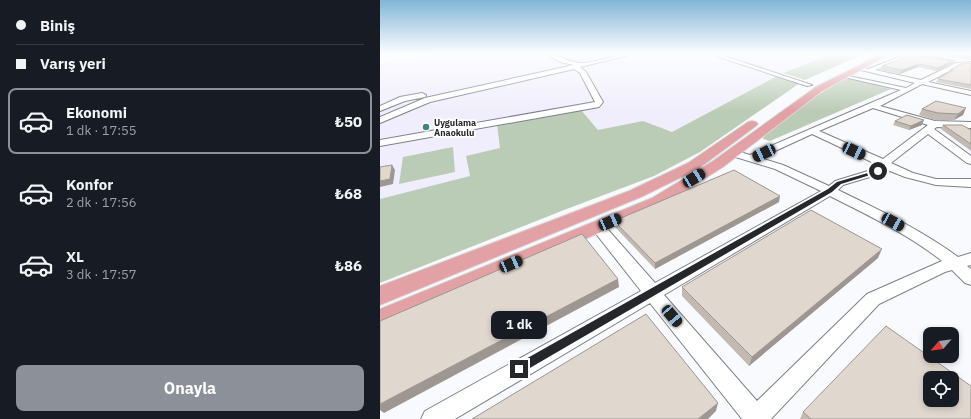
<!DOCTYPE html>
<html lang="tr">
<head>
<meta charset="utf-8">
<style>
	:root { --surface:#171b24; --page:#20242c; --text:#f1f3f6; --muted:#9ea1a6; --line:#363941; --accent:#8c9099 }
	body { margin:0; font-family:"IBM Plex Sans",sans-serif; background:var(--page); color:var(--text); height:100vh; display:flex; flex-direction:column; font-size:15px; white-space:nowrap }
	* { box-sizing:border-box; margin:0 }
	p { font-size:13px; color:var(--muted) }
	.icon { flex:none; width:22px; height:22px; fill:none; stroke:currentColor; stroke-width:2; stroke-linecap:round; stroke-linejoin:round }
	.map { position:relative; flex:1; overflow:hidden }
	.details { display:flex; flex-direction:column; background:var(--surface); width:380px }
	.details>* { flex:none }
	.guide { display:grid; align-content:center; height:88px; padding:0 16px; background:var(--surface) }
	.needle { width:26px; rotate:242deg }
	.controls { position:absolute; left:543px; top:327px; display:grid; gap:8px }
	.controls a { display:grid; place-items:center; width:36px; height:36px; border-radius:8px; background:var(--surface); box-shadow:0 2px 6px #0003; font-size:20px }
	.end { position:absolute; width:18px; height:18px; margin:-9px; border:5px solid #26272b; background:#fff; box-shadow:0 0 0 2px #fff }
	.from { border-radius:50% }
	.bubble { position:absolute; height:28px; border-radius:8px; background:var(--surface); box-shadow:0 2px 6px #0003; font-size:13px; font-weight:700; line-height:28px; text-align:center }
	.car { position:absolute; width:12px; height:24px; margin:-12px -6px; border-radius:5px; box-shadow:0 0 3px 1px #0007; background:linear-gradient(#222 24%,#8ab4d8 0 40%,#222 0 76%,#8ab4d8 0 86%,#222 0) }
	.guide b { display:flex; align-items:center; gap:14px; height:38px; font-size:15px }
	.guide b+b { border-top:1px solid var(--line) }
	.guide i { width:10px; height:10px; background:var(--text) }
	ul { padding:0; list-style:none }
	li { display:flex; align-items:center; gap:12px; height:66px; margin:0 8px 6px; padding:0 8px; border:2px solid transparent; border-radius:8px }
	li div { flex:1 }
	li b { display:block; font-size:15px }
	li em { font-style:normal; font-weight:700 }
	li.current { border-color:var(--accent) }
	li>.icon { width:36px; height:36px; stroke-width:1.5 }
	.primary-button { display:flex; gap:8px; margin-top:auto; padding:8px 16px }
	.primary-button a { flex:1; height:46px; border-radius:8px; background:var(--accent); color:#fff; font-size:16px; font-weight:700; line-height:46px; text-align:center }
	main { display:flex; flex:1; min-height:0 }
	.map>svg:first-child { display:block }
	.education { fill:#f0eefc }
	.green { fill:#bbccb6 }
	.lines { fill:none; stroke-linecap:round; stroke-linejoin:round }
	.minor-casing { stroke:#7d818a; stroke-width:2 }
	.major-casing { stroke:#d8d8d9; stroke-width:2 }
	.minor { fill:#fff; fill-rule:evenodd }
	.major { fill:#e2a1a4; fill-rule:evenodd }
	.wall { fill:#c1b9b2 }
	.shaded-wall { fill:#9d9691 }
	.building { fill:#e0d7cf; stroke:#9d9691; fill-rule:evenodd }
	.route { fill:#26272b }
	.poi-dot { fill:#41867c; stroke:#fff; stroke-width:1.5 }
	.labels { text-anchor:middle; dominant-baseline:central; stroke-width:3.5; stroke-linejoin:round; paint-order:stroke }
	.far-poi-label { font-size:9px; font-weight:bold; fill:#26272b; stroke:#fff; text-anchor:start }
</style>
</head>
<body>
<main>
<section class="details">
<div class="guide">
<b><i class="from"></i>Biniş</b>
<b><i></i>Varış yeri</b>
</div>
<ul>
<li class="current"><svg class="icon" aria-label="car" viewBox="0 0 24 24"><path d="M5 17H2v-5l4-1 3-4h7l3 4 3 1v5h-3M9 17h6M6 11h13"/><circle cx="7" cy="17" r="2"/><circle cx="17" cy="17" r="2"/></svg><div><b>Ekonomi</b><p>1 dk · 17:55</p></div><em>₺50</em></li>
<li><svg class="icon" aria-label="car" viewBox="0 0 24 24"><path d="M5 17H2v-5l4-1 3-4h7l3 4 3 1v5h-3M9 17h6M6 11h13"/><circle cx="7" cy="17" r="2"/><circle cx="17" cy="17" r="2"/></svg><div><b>Konfor</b><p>2 dk · 17:56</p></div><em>₺68</em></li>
<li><svg class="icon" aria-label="car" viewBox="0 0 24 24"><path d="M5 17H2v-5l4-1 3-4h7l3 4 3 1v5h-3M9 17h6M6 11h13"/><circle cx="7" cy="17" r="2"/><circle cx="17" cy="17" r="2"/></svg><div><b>XL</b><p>3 dk · 17:57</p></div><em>₺86</em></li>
</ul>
<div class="primary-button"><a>Onayla</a></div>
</section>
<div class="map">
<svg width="591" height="419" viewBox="0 0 591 419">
	<rect width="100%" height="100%" fill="#f9fafe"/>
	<path class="education" d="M69,53H455L398,75L292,132L0,245V63Z"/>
	<path class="green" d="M455,53H486L425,80L403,73Z
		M397,76L420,83L320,152L274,176L184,210L0,283V199L90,176L86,156L120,148L117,124L201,110L218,130L263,121L292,132Z
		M467,78L511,89L390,141L383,139C390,122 449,88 467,78Z
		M73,147L75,172L19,184L23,157Z"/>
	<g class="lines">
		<defs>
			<path id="minor" d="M164,53C176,52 190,64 203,63C221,62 239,52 258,53L200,67L206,72L223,102L219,107L0,146V140L215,102L200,73L194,69L50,102L0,123V117L45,98L194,65L180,62Z
				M327,53H335L432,85L427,86Z
				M530,53L574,61L571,63L530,57L495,70L541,80L576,63L591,62V66H579L548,82L591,91V95L542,84L500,106L555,121L591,122V128L557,127L554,129L591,156V164L587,163L548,134L511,163L533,173L556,179H591V187L556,185L525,177L510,171L463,185L458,190C499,210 540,229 578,257L591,253V265L587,266L591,269V285L585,283L572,270L565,272L499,304L391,419H362L270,303L75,419H41L45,411L261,291L213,230L211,227L213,224L218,223L223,224L275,283L441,191L395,169L349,155L348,153L353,150L370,155L521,90L464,77V75L526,88L535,83L477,69L480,67L488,69ZM493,108L548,125L503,159L439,131ZM432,134L498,165L501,167L455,181L449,186L403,165L380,158ZM450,196C489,216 528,234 562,261L487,294L377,401L284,295Z
				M42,93L46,95L45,97L25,101L0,111V106L20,97Z"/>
			<path id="major" d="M504,53H512L442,91L343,167L284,204L0,330V309L272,198L333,161L436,87Z
				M372,121L376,122L378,124L376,126L318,169L261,197L0,305V286L249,191L308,163L368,122Z"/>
		</defs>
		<use href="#minor" class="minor-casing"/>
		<use href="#major" class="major-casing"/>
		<use href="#minor" class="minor"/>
		<use href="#major" class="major"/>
	</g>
	<path class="wall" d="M563,53H591V60L562,56Z
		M532,55L571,64L556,71L538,67L520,74L501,70L502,66Z
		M591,63V89L556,82L558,79L568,73L570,70Z
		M556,101L583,115L574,120H555L539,115L542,109Z
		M515,121L542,125L529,130L513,125Z
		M563,125L591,130V151L561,129Z
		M399,202L275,269L235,227L234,221Z
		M498,258L369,366L302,296V287Z
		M423,412L591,419H420Z"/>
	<path class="shaded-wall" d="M572,61L571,64L556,71L558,68Z
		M539,64L538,67L520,74L522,70Z
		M586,108L583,115L574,120L578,114Z
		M544,120L542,125L529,130L531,126Z
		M12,165L15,170L13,184L0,187V181Z
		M400,196L399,202L275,269V263Z
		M502,249L498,258L369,366L372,357Z
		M238,279L239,287L4,413L0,410V404Z
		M338,403L336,411L328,419H318Z"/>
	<path class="building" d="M563,53H591V57Z
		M532,55L572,61L558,68L539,64L522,70L502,66Z
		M591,63V85L558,79L573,70H570L581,64Z
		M556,101L586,108L578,114L558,113L542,109Z
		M527,115L544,120L531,126L515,121Z
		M563,125H582L591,130V144Z
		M12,165L10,179L0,181V167Z
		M354,170L400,196L275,263L234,221Z
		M431,210L502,249L372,357L302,287Z
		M202,234L238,279L0,404V321Z
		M266,314L338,403L318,419H92Z
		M506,326L591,386V419H431L423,412ZM550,378H572V400H550Z"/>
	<linearGradient id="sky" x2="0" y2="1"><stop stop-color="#81b5d7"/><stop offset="0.48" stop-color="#fcfdff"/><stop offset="1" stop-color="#fcfdff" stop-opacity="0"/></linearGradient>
	<rect width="591" height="111" fill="url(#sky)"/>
	<path class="route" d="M498,170L501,171L500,172L461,184L452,192L143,372L139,374L135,372L134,369L135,365L448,189L457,182Z"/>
	<circle class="poi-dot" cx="46" cy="127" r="4"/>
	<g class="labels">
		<g class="far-poi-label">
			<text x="54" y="122">Uygulama<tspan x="54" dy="10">Anaokulu</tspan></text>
		</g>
	</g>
</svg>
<div class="controls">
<a><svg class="needle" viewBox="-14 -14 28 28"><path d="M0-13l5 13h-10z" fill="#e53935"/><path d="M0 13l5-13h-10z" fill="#9ea1a6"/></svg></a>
<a><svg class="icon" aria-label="locate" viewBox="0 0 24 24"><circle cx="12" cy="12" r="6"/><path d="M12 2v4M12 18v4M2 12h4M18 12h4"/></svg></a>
</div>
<i class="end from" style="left:498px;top:171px"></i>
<i class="end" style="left:139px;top:369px"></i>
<div class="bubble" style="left:111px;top:311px;width:56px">1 dk</div>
<i class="car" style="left:474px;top:151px;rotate:115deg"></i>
<i class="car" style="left:384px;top:153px;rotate:245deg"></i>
<i class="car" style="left:314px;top:178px;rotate:58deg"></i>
<i class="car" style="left:230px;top:222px;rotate:67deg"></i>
<i class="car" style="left:513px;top:222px;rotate:118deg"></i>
<i class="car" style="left:131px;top:264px;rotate:67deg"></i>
<i class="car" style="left:292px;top:316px;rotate:140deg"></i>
</div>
</main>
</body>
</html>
